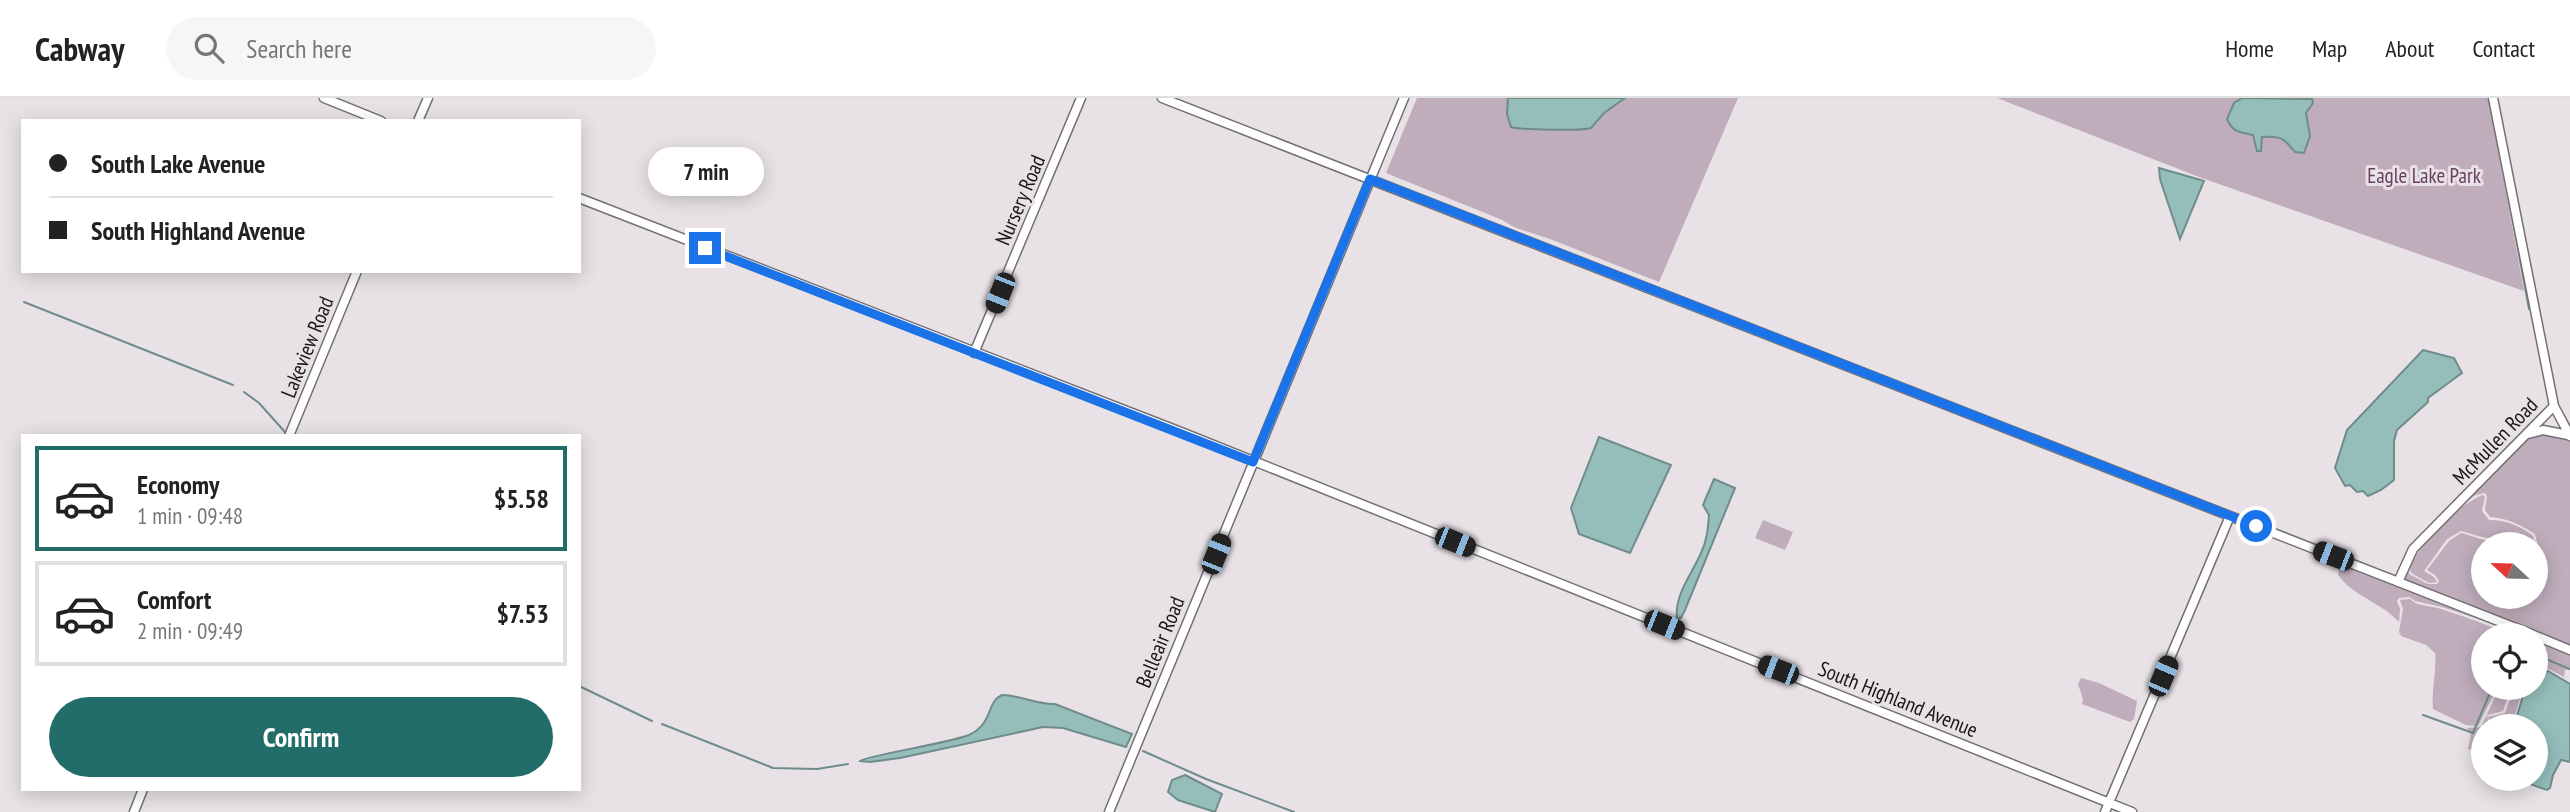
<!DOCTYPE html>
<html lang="en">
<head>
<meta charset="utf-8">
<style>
	:root { --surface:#fff; --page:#f6f6f6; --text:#222; --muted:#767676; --line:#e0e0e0; --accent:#226d69 }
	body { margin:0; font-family:"PT Sans Narrow",sans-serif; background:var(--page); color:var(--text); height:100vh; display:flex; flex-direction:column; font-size:26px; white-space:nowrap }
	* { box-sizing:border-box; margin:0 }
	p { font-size:23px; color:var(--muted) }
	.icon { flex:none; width:38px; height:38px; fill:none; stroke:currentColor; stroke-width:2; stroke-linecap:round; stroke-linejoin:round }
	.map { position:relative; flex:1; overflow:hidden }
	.side { position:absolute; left:21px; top:336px; width:560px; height:357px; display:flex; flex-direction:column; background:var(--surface); border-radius:0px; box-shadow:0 4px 18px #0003 }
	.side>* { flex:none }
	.top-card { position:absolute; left:21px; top:21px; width:560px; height:154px; border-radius:0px; box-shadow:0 4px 18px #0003; display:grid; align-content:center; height:154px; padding:0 28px; background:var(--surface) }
	.needle { width:46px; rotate:292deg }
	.tools { position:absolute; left:2471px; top:434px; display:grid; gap:14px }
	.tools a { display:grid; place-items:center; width:77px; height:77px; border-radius:50%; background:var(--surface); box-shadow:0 4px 18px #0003; font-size:35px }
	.end { position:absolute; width:32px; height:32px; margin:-16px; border:9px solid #1a73e8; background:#fff; box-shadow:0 0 0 4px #fff }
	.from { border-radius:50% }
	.bubble { position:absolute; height:49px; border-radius:24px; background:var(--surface); box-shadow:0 4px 18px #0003; font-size:23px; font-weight:600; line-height:49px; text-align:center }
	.car { position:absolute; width:21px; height:42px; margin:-21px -10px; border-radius:9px; box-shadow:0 0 5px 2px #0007; background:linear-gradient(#222 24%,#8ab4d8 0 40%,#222 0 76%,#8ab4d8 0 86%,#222 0) }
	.top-card b { display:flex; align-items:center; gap:24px; height:66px; font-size:26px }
	.top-card b+b { border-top:2px solid var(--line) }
	.top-card i { width:18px; height:18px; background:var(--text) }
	ul { padding:12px 0 0; list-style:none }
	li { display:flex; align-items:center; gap:21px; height:105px; margin:0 14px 10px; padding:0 14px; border:4px solid var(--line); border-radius:0px }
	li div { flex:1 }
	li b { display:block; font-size:26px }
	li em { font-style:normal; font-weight:600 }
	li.current { border-color:var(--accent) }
	li>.icon { width:63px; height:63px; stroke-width:1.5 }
	.primary-button { display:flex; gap:14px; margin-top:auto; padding:14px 28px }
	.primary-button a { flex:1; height:80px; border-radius:42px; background:var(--accent); color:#fff; font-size:28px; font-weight:600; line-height:80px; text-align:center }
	header { display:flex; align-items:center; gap:42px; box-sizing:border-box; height:98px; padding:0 35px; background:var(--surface); border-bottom:2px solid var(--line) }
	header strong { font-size:33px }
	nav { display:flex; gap:38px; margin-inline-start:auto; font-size:24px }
	.search { width:490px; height:63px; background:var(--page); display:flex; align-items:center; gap:18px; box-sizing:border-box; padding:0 24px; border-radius:38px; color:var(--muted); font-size:26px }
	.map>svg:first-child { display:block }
	.green { fill:#bfadbb }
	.water { fill:#95bebb; stroke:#708c8a; stroke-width:2 }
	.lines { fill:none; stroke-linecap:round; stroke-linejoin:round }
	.stream { stroke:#708c8a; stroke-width:2 }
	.secondary-casing { stroke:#746f73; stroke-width:11 }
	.secondary { stroke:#fff; stroke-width:8 }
	.route { stroke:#1a73e8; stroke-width:9 }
	.labels { text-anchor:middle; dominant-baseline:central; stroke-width:6; stroke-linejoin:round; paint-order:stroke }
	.park-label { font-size:21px; fill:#673f5f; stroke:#e8e2e7 }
	.street-label { font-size:21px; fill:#181617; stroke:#e8e2e7 }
</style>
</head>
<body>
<header>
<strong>Cabway</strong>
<div class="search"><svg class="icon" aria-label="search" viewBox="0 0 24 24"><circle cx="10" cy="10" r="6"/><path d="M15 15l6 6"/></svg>Search here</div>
<nav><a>Home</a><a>Map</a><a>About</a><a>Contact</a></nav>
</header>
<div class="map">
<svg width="2570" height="714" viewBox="0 0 2570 714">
	<rect width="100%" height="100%" fill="#e8e2e7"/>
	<path class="green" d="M1417,0H1738L1659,184L1550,141L1516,130L1500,121L1386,75Z
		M1997,0H2489L2524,193L2199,79Z
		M2543,335L2559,337L2570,341V549L2401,482C2406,469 2411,458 2420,448L2410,464L2409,476L2428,486H2437L2439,483L2435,477L2427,472L2449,443L2461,435C2477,439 2488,446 2504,442L2515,446H2483V499H2536L2538,448L2535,436C2524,428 2504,419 2490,419L2485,412L2487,398L2485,395L2476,397L2462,406L2527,339Z
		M2482,397L2485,398L2482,413L2489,422C2503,421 2523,429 2533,438L2534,446H2518L2504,439C2488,443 2477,437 2461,433L2447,441L2424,473L2434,479L2437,484L2429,485L2411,475L2410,470C2421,443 2455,410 2482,397Z
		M1763,422L1793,434L1785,452L1755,440Z
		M2341,465L2527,537L2509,536L2493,526L2442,509L2415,503L2409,499L2399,500L2397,503L2400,511L2399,524C2381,504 2354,499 2338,477Z
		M2410,501C2418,509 2430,507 2441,511C2463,518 2487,526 2507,537H2483V590H2500L2493,598L2478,628L2466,627L2433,611C2431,592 2437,574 2435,555L2426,547L2401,538L2399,534L2403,511L2400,502Z
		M2536,541L2570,555V572H2565L2564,579L2549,571L2537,575Z
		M2081,580L2099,585L2137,603L2134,621L2130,624L2082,606L2083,601L2078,586Z
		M2502,590H2511L2503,613L2487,617L2489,628H2483V648H2477L2468,652L2471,635L2467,630L2481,629L2495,599Z
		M2514,590H2523L2512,628L2491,627L2488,619L2505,615Z"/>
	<path class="water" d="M1508,0H1625L1604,15L1591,30C1583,33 1519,32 1511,29L1507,16Z
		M2242,0L2312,1L2313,5L2306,15L2310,38L2304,55L2295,54C2284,40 2281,38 2262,39L2261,53H2257L2253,37C2240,34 2233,35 2227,21L2234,5Z
		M2159,70L2204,83L2180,141L2160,81Z
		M2423,252L2454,260L2462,275L2428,300V304L2397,332L2394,343V382L2381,392L2368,398L2363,393L2357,394L2350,387L2345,388L2335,370L2347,332Z
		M1599,339L1671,367L1630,455L1579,436L1571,410Z
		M1714,381L1735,390L1685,512L1681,520L1677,521C1674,497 1692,476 1701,455C1707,443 1708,430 1709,417L1703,407Z
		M2548,573L2570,586V664L2561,662L2553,677L2550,690L2547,692L2516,681H2536V628H2514L2525,591L2536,590V579Z
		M1002,597C1020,597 1037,607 1055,606L1132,636L1126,649L1063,630L1043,629L900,660L870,664L860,663C864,658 950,645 969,637C994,625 986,604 1002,597Z
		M1185,677L1222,696L1215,714L1178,702L1168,694L1172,682Z"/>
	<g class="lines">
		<path class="stream" d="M2507,91L2529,211
			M24,204L233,287
			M244,294L259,305L285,334
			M2536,557L2570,571
			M579,588L652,623
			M2423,617L2473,635L2492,590
			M662,626L773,670L817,671L848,666
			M1143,653L1206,681L1294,714"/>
		<defs>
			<path id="secondary" d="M324,0L381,23
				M1162,0L2534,537
				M2493,0L2554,308L2570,338
				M418,23L428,0
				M579,100L1181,334L2132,714
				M974,255L1081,0
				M2528,336L2543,332L2568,337
				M289,338L357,173
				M2398,484L2413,451L2554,308
				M2536,538L2570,552
				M134,714L143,691
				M1109,714L1404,0
				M2105,714L2230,418"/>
		</defs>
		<use href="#secondary" class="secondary-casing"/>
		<use href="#secondary" class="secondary"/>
	</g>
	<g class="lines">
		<path class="route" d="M705,150L1253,364L1370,81L2256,428"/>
	</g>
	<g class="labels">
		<g class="park-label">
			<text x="2424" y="77">Eagle Lake Park</text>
		</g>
		<g class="street-label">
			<text transform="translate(1020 102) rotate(-67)">Nursery Road</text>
			<text transform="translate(307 249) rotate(-68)">Lakeview Road</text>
			<text transform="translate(2495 343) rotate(-46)">McMullen Road</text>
			<text transform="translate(1160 544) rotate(-68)">Belleair Road</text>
			<text transform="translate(1898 601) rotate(22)">South Highland Avenue</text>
		</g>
	</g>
</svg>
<div class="tools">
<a><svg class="needle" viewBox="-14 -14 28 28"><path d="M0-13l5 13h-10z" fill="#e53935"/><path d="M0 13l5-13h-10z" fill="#767676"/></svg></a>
<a><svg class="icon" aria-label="locate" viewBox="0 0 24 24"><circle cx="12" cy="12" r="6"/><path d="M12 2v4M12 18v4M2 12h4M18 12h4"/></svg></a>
<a><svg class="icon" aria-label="layers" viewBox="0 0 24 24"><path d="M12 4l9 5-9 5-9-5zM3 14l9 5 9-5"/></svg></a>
</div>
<i class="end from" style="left:2256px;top:428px"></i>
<i class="end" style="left:705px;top:150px"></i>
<div class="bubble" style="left:648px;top:49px;width:116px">7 min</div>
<i class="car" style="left:1000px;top:195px;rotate:202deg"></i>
<i class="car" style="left:1455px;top:444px;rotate:112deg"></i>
<i class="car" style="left:1216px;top:456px;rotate:22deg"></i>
<i class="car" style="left:2333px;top:458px;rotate:291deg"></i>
<i class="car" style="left:1664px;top:527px;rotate:112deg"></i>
<i class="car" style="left:1778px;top:572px;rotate:291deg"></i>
<i class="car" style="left:2163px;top:578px;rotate:23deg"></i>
<div class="top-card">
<b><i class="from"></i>South Lake Avenue</b>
<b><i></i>South Highland Avenue</b>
</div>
<section class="side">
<ul>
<li class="current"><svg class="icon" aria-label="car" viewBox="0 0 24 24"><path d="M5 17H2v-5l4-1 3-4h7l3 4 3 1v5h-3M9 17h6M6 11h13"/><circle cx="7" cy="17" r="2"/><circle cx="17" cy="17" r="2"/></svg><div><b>Economy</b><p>1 min · 09:48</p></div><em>$5.58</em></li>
<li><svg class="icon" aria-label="car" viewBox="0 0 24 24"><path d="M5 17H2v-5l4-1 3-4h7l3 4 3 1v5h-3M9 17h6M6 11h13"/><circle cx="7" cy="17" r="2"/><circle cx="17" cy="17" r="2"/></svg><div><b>Comfort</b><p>2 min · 09:49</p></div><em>$7.53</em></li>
</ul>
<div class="primary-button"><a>Confirm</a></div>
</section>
</div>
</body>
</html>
